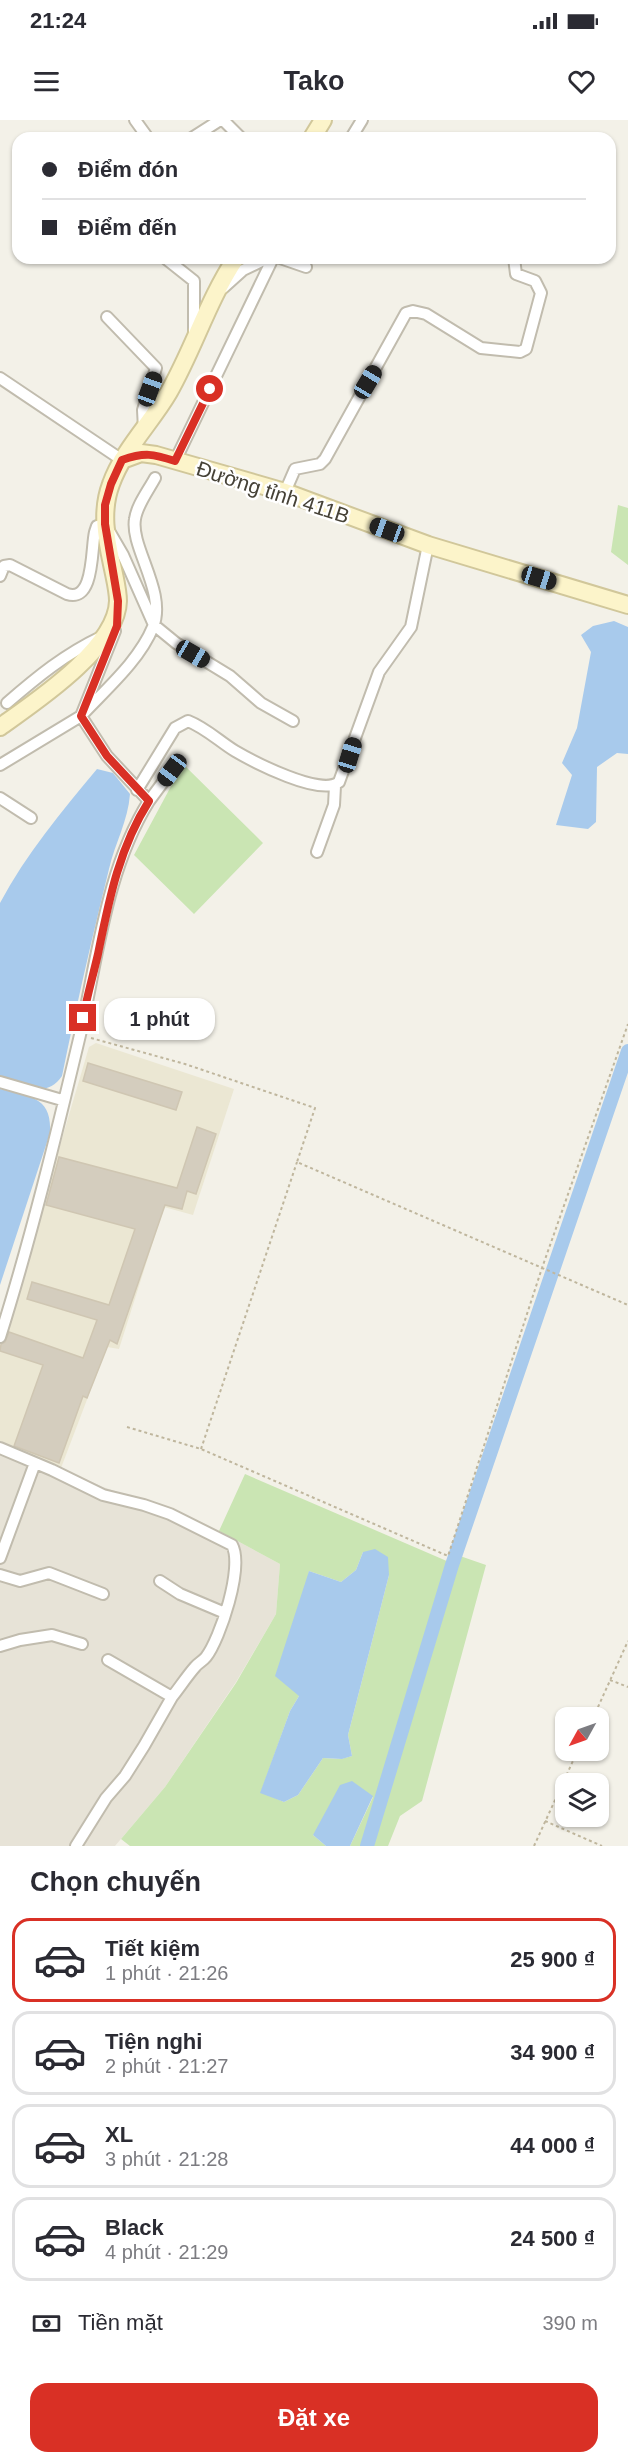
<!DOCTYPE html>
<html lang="vi">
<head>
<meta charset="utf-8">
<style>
	:root { --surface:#fff; --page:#f2f2f3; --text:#2b2b33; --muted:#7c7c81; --line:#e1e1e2; --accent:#d93025 }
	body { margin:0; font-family:Helvetica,sans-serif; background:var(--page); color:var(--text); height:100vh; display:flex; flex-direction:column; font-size:22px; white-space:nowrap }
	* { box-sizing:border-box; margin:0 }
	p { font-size:20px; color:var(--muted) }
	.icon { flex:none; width:33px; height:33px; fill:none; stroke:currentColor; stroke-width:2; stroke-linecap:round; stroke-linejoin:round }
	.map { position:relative; height:1726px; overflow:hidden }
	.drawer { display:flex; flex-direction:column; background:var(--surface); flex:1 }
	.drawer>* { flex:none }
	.banner { position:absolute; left:12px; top:12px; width:604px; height:132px; border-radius:18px; box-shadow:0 2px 4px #0004; display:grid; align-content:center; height:132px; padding:0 30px; background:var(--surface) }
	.needle { width:39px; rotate:230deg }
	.fabs { position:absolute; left:555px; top:1587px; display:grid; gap:12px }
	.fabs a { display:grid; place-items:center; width:54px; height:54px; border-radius:12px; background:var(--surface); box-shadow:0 2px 4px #0004; font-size:30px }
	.end { position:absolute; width:27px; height:27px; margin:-14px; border:8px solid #d93025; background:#fff; box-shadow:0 0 0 3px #fff }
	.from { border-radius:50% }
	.bubble { position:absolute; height:42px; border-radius:18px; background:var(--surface); box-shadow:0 2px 4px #0004; font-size:20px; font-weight:600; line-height:42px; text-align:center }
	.car { position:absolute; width:18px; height:36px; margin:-18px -9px; border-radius:8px; box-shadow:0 0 4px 2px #0007; background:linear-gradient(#222 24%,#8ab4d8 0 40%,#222 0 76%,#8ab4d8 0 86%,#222 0) }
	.banner b { display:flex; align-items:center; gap:21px; height:57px; font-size:22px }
	.banner b+b { border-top:2px solid var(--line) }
	.banner i { width:15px; height:15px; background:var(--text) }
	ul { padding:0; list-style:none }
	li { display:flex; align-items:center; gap:18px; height:84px; margin:0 12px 9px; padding:0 18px; border:3px solid var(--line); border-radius:18px }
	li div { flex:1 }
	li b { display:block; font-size:22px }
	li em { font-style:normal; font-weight:600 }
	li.active { border-color:var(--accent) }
	li>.icon { width:54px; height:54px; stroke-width:1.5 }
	h2 { padding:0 30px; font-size:27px; line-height:72px }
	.pay { display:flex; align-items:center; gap:15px; height:66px; padding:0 30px; font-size:22px }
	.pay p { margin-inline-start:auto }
	.cta { display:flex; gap:12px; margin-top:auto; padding:12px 30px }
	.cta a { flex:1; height:69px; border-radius:18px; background:var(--accent); color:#fff; font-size:24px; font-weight:600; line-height:69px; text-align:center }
	.status { display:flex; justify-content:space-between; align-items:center; height:42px; padding:0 30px; background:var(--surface); direction:ltr }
	.status svg { height:16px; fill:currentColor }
	header { display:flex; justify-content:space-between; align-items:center; height:78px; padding:0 30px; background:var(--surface); font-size:27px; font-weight:600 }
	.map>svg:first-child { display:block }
	.residential { fill:#e7e3d7 }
	.education { fill:#ebe7d3 }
	.green { fill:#cae5b3; fill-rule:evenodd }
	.water { fill:#a8caec }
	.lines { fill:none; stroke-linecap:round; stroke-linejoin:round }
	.canal { stroke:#a8caec; stroke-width:14 }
	.building { fill:#d4cdbe; stroke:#cfc6b2; stroke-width:1.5 }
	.street-casing { stroke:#c1bcae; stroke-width:14 }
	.secondary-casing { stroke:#d1c79a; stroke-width:20 }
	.path { stroke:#bfb69d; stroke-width:2; stroke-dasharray:3 3; stroke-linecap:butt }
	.street { stroke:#fff; stroke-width:10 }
	.secondary { stroke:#fcf4ca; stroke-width:16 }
	.route { stroke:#d93025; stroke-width:8 }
	.labels { text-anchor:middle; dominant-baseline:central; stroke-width:5; stroke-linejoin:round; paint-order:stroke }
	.street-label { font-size:21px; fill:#464237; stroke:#fff }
</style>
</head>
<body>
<div class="status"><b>21:24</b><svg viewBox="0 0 49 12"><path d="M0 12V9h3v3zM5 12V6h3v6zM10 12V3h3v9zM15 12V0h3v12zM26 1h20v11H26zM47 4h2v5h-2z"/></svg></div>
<header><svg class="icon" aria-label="menu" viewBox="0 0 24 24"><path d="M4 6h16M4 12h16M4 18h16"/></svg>Tako<svg class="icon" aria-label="heart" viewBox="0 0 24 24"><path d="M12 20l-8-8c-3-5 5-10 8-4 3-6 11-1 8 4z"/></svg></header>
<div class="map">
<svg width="628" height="1726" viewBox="0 0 628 1726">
	<rect width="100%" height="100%" fill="#f3f1e8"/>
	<path class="residential" d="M0,1321L103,1367L176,1392L219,1411L280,1444L276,1494L236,1562L165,1667L115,1726H0Z"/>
	<path class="education" d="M96,923L234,969L193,1095L164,1087L119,1229L107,1227L61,1348L0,1321V1229L89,927Z"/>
	<path class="green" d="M618,385L628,388V445L611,432Z
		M183,644L263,723L194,794L134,735Z
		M245,1354L456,1445L460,1436L486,1445L422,1681L400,1696L388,1726H350L373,1677L313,1715L326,1726H130L121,1719L165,1667L236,1563L276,1494L280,1444L219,1411ZM363,1432L389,1455L348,1615L352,1636L341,1639L323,1638L298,1675L284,1682L261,1672L290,1591L299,1576L309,1451L341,1462L356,1450Z"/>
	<path class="water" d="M614,501L628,507V634L617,633L597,647L596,702L588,709L556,705L572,655L562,643L577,608L591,532L581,515L593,506Z
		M97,649L113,653L130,674C128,701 115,723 109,749C92,818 76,887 62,956C46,980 23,964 0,958V783C26,734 62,691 97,649Z
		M0,969C30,977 52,976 50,1013L0,1165Z
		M375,1429L388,1437L389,1455L348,1615L352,1636L342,1639L323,1638L298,1675L284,1682L260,1673L290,1591L299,1576L275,1556L309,1451L341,1462L356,1450L363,1432Z
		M352,1661L373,1676L350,1726H326L313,1715L340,1665Z"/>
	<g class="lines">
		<path class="canal" d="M367,1726L452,1445L628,931"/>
	</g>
	<path class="building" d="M88,943L182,972L176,990L83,961Z
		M197,1007L216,1014L196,1074L187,1071L182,1089L165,1085L117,1224L110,1220L87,1278L83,1276L59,1343L14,1326L43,1245L0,1231L1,1224L5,1222L9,1212L83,1238L97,1200L27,1179L32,1162L109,1185L135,1109L46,1085L59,1037L177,1068Z"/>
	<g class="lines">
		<defs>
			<path id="street" d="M135,0L148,18
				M223,0L241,18
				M192,18L220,0
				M351,18L362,0
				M165,138L194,161V215
				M280,138L306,147
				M223,168L243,150L268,138
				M107,197L156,248L143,290L144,309
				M0,258L122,340
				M175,341L273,138
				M285,372L295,349L320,344L325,339L406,193L413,191L426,194L481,228L520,232L526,229L541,173L535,161L516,154L514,138
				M0,456L4,446L10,445L67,474C95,483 91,427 95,412L97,406L105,404L123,435L154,505L176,523L230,556L261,583L293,601
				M7,583C37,557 65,534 101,517
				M0,645L81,596L115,511
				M137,670L175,608L188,601C206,608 220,622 235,631C254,642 321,677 339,662L379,552L411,507L428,425
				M0,678L31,698
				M149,681L172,650
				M317,732L334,685L335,666
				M0,962L62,980
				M0,1217C31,1118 56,1016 80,915C98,836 106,750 149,681L107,636L81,596C106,569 139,541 153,507C167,472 130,427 135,399C137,385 148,371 155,358
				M0,1328L52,1350L103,1375L144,1385L170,1394L232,1425C244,1447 220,1519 206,1537C203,1541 198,1543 195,1547C187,1556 180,1567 172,1577
				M0,1438L35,1343
				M0,1455L20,1461L49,1453L103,1474
				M160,1461L180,1474L225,1493
				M0,1526L20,1520L52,1515L82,1524
				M76,1726L106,1678L125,1656L144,1626L172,1577L108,1540"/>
			<path id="secondary" d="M312,18L323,0
				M122,340L141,333L156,335L285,372L428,425L628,485
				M0,607C35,582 117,528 118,481C118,471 115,459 113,449C107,421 100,393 111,364C123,330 151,303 169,272C194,228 208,180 236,138"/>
		</defs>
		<use href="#street" class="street-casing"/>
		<use href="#secondary" class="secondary-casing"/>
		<path class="path" d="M91,918L185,944L315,988L297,1042L628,1185
			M127,1307L201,1329L448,1436L542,1148L628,904
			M201,1329L297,1042
			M610,1560L628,1567
			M593,1598L628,1521
			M545,1701L602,1726
			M534,1726L578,1630"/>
		<use href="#street" class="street"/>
		<use href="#secondary" class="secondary"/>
	</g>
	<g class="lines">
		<path class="route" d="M83,898C87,876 93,856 98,834C109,780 119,728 149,681L107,636L81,596L117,506L118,481L105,404V385L111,364L122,340C145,332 153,334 175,341L210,269"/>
	</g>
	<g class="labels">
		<g class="street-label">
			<text transform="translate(273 372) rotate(18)">Đường tỉnh 411B</text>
		</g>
	</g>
</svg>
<div class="fabs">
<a><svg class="needle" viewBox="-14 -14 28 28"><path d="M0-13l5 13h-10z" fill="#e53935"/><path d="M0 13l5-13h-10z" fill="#7c7c81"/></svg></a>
<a><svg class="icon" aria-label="layers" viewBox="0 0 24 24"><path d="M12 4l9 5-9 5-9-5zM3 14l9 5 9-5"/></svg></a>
</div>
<i class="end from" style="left:210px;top:269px"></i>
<i class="end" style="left:83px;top:898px"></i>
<div class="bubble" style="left:104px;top:878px;width:111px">1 phút</div>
<i class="car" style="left:368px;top:262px;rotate:31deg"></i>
<i class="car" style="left:150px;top:269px;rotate:20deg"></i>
<i class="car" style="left:387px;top:410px;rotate:290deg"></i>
<i class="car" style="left:539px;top:458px;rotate:107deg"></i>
<i class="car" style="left:193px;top:534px;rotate:120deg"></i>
<i class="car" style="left:350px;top:635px;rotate:17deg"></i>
<i class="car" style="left:172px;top:650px;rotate:217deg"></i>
<div class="banner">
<b><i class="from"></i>Điểm đón</b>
<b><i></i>Điểm đến</b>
</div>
</div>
<section class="drawer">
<h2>Chọn chuyến</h2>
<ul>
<li class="active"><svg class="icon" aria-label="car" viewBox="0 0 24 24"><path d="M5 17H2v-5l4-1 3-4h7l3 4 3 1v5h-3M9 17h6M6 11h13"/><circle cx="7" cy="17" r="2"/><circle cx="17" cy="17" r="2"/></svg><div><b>Tiết kiệm</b><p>1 phút · 21:26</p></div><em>25 900 ₫</em></li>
<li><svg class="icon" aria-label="car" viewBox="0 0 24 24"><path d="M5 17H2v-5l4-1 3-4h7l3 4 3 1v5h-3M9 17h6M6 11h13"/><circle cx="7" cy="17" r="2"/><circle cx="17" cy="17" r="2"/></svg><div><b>Tiện nghi</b><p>2 phút · 21:27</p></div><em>34 900 ₫</em></li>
<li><svg class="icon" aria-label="car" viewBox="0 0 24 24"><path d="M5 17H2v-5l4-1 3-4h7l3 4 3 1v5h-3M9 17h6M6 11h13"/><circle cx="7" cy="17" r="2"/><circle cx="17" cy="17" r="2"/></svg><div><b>XL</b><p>3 phút · 21:28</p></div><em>44 000 ₫</em></li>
<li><svg class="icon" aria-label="car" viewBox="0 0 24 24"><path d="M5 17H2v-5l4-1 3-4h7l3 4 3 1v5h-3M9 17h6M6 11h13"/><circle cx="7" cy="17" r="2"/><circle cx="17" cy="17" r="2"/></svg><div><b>Black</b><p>4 phút · 21:29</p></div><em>24 500 ₫</em></li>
</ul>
<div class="pay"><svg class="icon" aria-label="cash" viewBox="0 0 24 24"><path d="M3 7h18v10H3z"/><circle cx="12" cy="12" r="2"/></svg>Tiền mặt<p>390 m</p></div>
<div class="cta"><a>Đặt xe</a></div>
</section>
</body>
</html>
